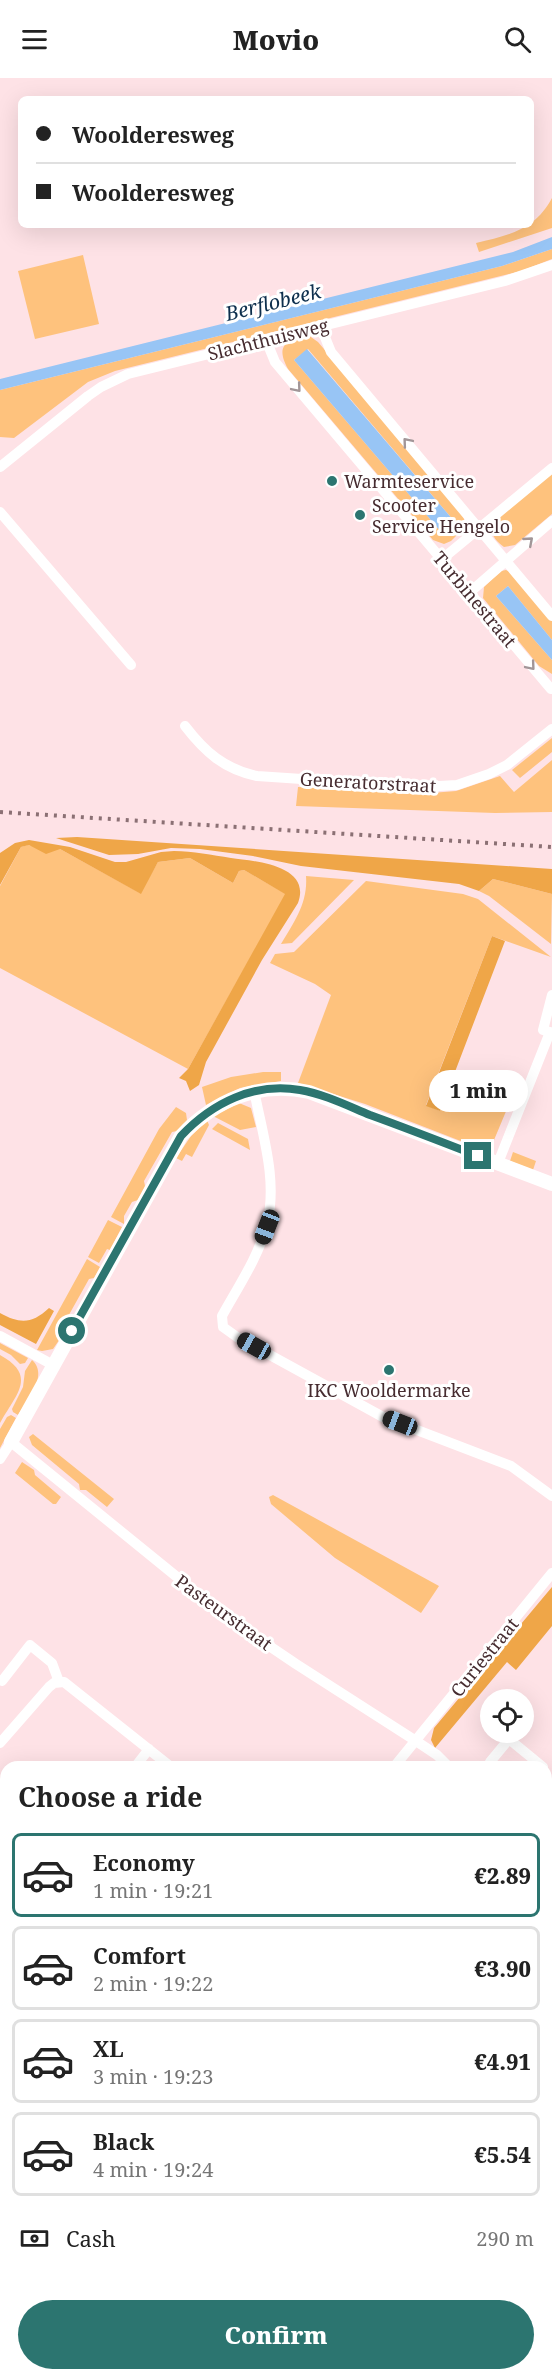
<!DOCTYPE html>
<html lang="en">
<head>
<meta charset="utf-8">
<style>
	:root { --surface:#fff; --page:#f6f6f6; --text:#222; --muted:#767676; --line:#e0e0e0; --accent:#2c7570 }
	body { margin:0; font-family:"Noto Serif",serif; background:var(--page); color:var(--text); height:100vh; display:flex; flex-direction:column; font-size:22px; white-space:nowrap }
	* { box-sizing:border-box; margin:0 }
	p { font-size:20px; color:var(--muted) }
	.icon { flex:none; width:33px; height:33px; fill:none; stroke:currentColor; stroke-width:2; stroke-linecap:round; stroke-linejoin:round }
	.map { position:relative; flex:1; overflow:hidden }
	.details { position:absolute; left:0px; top:1683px; width:552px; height:620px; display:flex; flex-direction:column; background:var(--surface); border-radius:18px 18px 0 0; box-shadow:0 6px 24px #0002 }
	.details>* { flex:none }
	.top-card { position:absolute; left:18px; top:18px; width:516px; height:132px; border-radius:9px; box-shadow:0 6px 24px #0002; display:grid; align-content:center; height:132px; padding:0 18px; background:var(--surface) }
	.tools { position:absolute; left:480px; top:1611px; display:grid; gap:12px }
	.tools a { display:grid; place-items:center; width:54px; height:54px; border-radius:50%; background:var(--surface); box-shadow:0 6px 24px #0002; font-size:30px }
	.end { position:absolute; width:27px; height:27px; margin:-14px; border:8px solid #2c7570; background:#fff; box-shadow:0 0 0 3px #fff }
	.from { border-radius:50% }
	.bubble { position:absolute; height:42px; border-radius:21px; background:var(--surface); box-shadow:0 6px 24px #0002; font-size:20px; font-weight:800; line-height:42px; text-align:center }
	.car { position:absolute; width:18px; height:36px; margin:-18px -9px; border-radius:8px; box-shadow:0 0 4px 2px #0007; background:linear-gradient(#222 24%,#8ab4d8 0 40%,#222 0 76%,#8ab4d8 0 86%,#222 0) }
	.top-card b { display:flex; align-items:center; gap:21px; height:57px; font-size:22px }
	.top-card b+b { border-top:2px solid var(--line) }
	.top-card i { width:15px; height:15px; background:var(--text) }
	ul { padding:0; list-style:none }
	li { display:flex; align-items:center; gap:18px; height:84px; margin:0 12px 9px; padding:0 6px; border:3px solid var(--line); border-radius:9px }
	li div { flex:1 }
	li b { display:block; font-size:22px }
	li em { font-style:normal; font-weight:800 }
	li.active { border-color:var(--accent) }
	li>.icon { width:54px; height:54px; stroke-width:1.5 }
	h2 { padding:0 18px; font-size:27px; line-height:72px }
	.pay { display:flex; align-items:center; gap:15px; height:66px; padding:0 18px; font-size:22px }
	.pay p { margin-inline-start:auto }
	.primary-button { display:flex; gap:12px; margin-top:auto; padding:12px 18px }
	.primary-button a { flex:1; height:69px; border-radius:36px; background:var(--accent); color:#fff; font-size:24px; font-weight:800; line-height:69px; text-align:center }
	header { display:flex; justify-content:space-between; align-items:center; height:78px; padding:0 18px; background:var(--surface); font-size:27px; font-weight:800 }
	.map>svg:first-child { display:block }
	.green { fill:#fec27d; fill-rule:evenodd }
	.forest { fill:#efa648 }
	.water { fill:#98c5f5 }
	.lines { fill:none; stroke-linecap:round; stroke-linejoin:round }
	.stream { stroke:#98c5f5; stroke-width:4 }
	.minor { stroke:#fff; stroke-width:10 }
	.tertiary { stroke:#fff; stroke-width:14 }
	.rail { stroke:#8b7074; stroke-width:4; stroke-dasharray:3 6; stroke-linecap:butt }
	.oneway { stroke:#a29698 }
	.route { stroke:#2c7570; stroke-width:8 }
	.poi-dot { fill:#2c7570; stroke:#fff; stroke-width:2 }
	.labels { text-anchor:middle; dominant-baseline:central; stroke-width:6; stroke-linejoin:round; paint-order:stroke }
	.street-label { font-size:18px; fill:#462c30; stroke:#fff }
	.poi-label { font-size:18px; fill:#462c30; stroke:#fff; text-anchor:start }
	.water-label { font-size:20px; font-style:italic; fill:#0e2f4d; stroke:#fff }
</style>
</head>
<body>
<header><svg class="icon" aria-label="menu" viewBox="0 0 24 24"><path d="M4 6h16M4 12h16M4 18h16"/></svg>Movio<svg class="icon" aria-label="search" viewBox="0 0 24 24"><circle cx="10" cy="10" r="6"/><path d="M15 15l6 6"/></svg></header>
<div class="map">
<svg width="552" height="2302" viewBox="0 0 552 2302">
	<rect width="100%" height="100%" fill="#fee2e6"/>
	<path class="green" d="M552,120V150L479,174L476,165C509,157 535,152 552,120Z
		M552,171V181L521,193L115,293L88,304L14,360L0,359V312L502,188Z
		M83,177L99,246L35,261L18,193Z
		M308,257L318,264L463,434L465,449L451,463L444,466L433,462L288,291C275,267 286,263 308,257ZM308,271L454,443L442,455L294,282Z
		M552,394V436L515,467L504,469C493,461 488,453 496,441Z
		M506,492L510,494L552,542V562L508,508L496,518L552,582V596L539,588L483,520L484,509L501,493Z
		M552,660V674L520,700L512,692Z
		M552,682V734L495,735L296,728L298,709L431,715L456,713L500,698L514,714Z
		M28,767L60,771L140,815L158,784L190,780L233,805L239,793L244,792L286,816L188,991L0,890V808L21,769Z
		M306,798L354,802L292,865L281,866C294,844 308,825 306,798Z
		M493,801L552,816L551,866L489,818L479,813Z
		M366,803L463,816L478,821L551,879L492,858L426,1027L440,1033L453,997L512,1019L489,1074L365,1026L298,1005L331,917L315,906L270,885L275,876L294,874Z
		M263,994H281V1003L240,1010L206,1027L202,1009L231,999Z
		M239,1025L251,1030L256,1049L240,1052L213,1038Z
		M176,1029L186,1035L187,1042L177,1053L172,1054L144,1103L145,1108L138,1122L132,1124L124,1138V1146L111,1139L159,1051Z
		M207,1042L209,1047L192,1079L186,1076L182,1083L176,1080L191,1058Z
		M218,1045L248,1061L250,1072L212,1051Z
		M513,1074L536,1083L533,1092L510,1083Z
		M108,1142L122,1149L110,1172L107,1171L99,1185L88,1179Z
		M87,1181L100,1189L94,1200L89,1201L61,1251L62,1258L53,1271L42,1273L37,1272Z
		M0,1265L28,1280L25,1285L20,1286L11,1277L0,1271Z
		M0,1277C38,1298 16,1316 0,1345Z
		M32,1282C49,1297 27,1322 18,1337L13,1334L12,1331L23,1309L25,1293Z
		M11,1337L16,1340L0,1370V1351L7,1339Z
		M33,1356L114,1421L107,1429L86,1412H80L79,1406L32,1367L29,1359Z
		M22,1384L34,1392L35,1397L61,1419L56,1426H53L15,1395Z
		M273,1417L439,1508L421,1535L335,1480L271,1426L269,1419Z
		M0,1871L6,1876V1991L0,1986Z
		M0,2006L6,2010V2232L0,2229Z
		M552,2219V2299L548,2302H458L465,2297L546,2296V2224Z
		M435,2296L439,2302H137L134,2297Z"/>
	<path class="forest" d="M77,759L552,791V816L493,801L479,813L459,806L301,788L253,778L200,771L171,770L138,776L109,777L56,760Z
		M29,762L70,769L115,784H126L161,774L174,773C193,773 212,777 231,780C254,783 312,787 298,825L262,882L206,984L199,1007L190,1013L186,1003L179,1000L188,991L285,816L244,792L239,793L233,805L190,780L158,784L141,816L60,771L46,776L29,767L21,769L0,807V775L15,765Z
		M492,858L505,863L440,1033L426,1028Z
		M49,1230L54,1233L36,1266L0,1247V1235C20,1246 32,1246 49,1230Z
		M552,1509V1548L516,1592L507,1584L435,1670L431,1662L434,1650Z
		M6,2244V2296H134L137,2302H0V2258Z"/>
	<path class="water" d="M552,159V171L502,188L0,312V301L513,174Z
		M307,271L454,443L442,455L294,282Z
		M508,508L552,562V582L496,518Z"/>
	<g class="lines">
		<path class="stream" d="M0,2011L6,2016
			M317,2296L323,2302"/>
		<path class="minor" d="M320,247L331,274L552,538
			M266,262L275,284L551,611L552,610
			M0,389L88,318L101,309L128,296L505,203L552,187
			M0,434L131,587
			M441,482L552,390
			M469,515L552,443
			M185,648C205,674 224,691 257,698L421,709L457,707L489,696L507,687L552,651
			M254,1012C262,1055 278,1102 267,1146C259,1178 238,1209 222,1238L223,1249L237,1259L383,1339L511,1388L552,1418
			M498,1085L550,954L543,952L552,917
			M0,1258L53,1287
			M0,1381L11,1364L225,1538L296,1586L416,1663L437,1677L449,1689
			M2,1603L30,1567L52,1585L59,1604
			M0,1665L49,1609L54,1605L64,1604L171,1689
			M490,1684L509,1661L543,1689
			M135,1689L149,1671
			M394,1689L552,1495
			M0,1710L6,1718
			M546,1785L552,1791
			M0,1798L6,1791
			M546,1805L552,1799
			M546,2034L552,2039"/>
		<path class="tertiary" d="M11,1364L181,1058C215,1022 259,1003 309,1014L552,1106"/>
		<path class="rail" d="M0,734L552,769"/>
	</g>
	<defs><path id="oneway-chevron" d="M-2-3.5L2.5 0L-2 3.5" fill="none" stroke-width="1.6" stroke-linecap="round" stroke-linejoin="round" transform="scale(1.5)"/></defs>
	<g class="oneway">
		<use href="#oneway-chevron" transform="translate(297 310) rotate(50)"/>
		<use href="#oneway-chevron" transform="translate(407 364) rotate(-130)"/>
		<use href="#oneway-chevron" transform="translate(529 463) rotate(-41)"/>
		<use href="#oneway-chevron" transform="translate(531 588) rotate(50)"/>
	</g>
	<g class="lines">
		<path class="route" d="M72,1253L181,1058C212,1025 254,1004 300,1012C324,1016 348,1028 370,1037C406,1050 442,1064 478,1078"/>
	</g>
	<g class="poi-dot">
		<circle cx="332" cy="403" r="6"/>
		<circle cx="360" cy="437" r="6"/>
		<circle cx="389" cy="1292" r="6"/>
	</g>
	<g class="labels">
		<g class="street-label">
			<text transform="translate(268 261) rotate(-14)">Slachthuisweg</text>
			<text transform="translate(475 521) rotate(50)">Turbinestraat</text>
			<text transform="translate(368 704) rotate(3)">Generatorstraat</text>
			<text transform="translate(224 1534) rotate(36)">Pasteurstraat</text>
			<text transform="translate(484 1579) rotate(-51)">Curiestraat</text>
		</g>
		<g class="poi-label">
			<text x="344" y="403">Warmteservice</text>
			<text x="372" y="427">Scooter<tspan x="372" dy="21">Service Hengelo</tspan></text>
			<text x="389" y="1312" text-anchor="middle">IKC Wooldermarke</text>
		</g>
		<g class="water-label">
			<text transform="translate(273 224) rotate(-14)">Berflobeek</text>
		</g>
	</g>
</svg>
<div class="tools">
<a><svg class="icon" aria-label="locate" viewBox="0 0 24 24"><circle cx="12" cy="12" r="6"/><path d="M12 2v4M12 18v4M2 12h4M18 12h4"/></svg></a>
</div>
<i class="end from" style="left:72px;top:1253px"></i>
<i class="end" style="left:478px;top:1078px"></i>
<div class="bubble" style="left:429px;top:992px;width:99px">1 min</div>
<i class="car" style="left:267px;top:1149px;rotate:201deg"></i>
<i class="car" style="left:254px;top:1268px;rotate:299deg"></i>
<i class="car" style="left:400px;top:1345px;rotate:291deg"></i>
<div class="top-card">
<b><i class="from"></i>Woolderesweg</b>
<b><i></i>Woolderesweg</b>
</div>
<section class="details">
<h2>Choose a ride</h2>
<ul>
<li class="active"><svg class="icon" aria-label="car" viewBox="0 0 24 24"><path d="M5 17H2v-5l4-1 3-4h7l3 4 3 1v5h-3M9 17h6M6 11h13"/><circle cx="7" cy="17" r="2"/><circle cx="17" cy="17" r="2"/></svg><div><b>Economy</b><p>1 min · 19:21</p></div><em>€2.89</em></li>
<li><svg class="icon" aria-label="car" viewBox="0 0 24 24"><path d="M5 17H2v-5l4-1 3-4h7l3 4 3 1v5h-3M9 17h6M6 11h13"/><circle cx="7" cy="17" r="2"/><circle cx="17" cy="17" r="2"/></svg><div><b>Comfort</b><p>2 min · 19:22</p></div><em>€3.90</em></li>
<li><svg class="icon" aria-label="car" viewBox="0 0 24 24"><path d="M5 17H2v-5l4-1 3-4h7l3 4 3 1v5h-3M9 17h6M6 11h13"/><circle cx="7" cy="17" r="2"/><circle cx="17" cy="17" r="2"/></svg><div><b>XL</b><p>3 min · 19:23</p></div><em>€4.91</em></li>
<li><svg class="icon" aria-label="car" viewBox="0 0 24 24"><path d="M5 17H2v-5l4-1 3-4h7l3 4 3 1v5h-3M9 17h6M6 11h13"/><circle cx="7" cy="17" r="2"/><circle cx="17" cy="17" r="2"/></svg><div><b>Black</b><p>4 min · 19:24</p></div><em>€5.54</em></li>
</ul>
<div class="pay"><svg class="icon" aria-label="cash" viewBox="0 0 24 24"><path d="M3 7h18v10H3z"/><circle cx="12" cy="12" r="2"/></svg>Cash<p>290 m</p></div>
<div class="primary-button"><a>Confirm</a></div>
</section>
</div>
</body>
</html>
